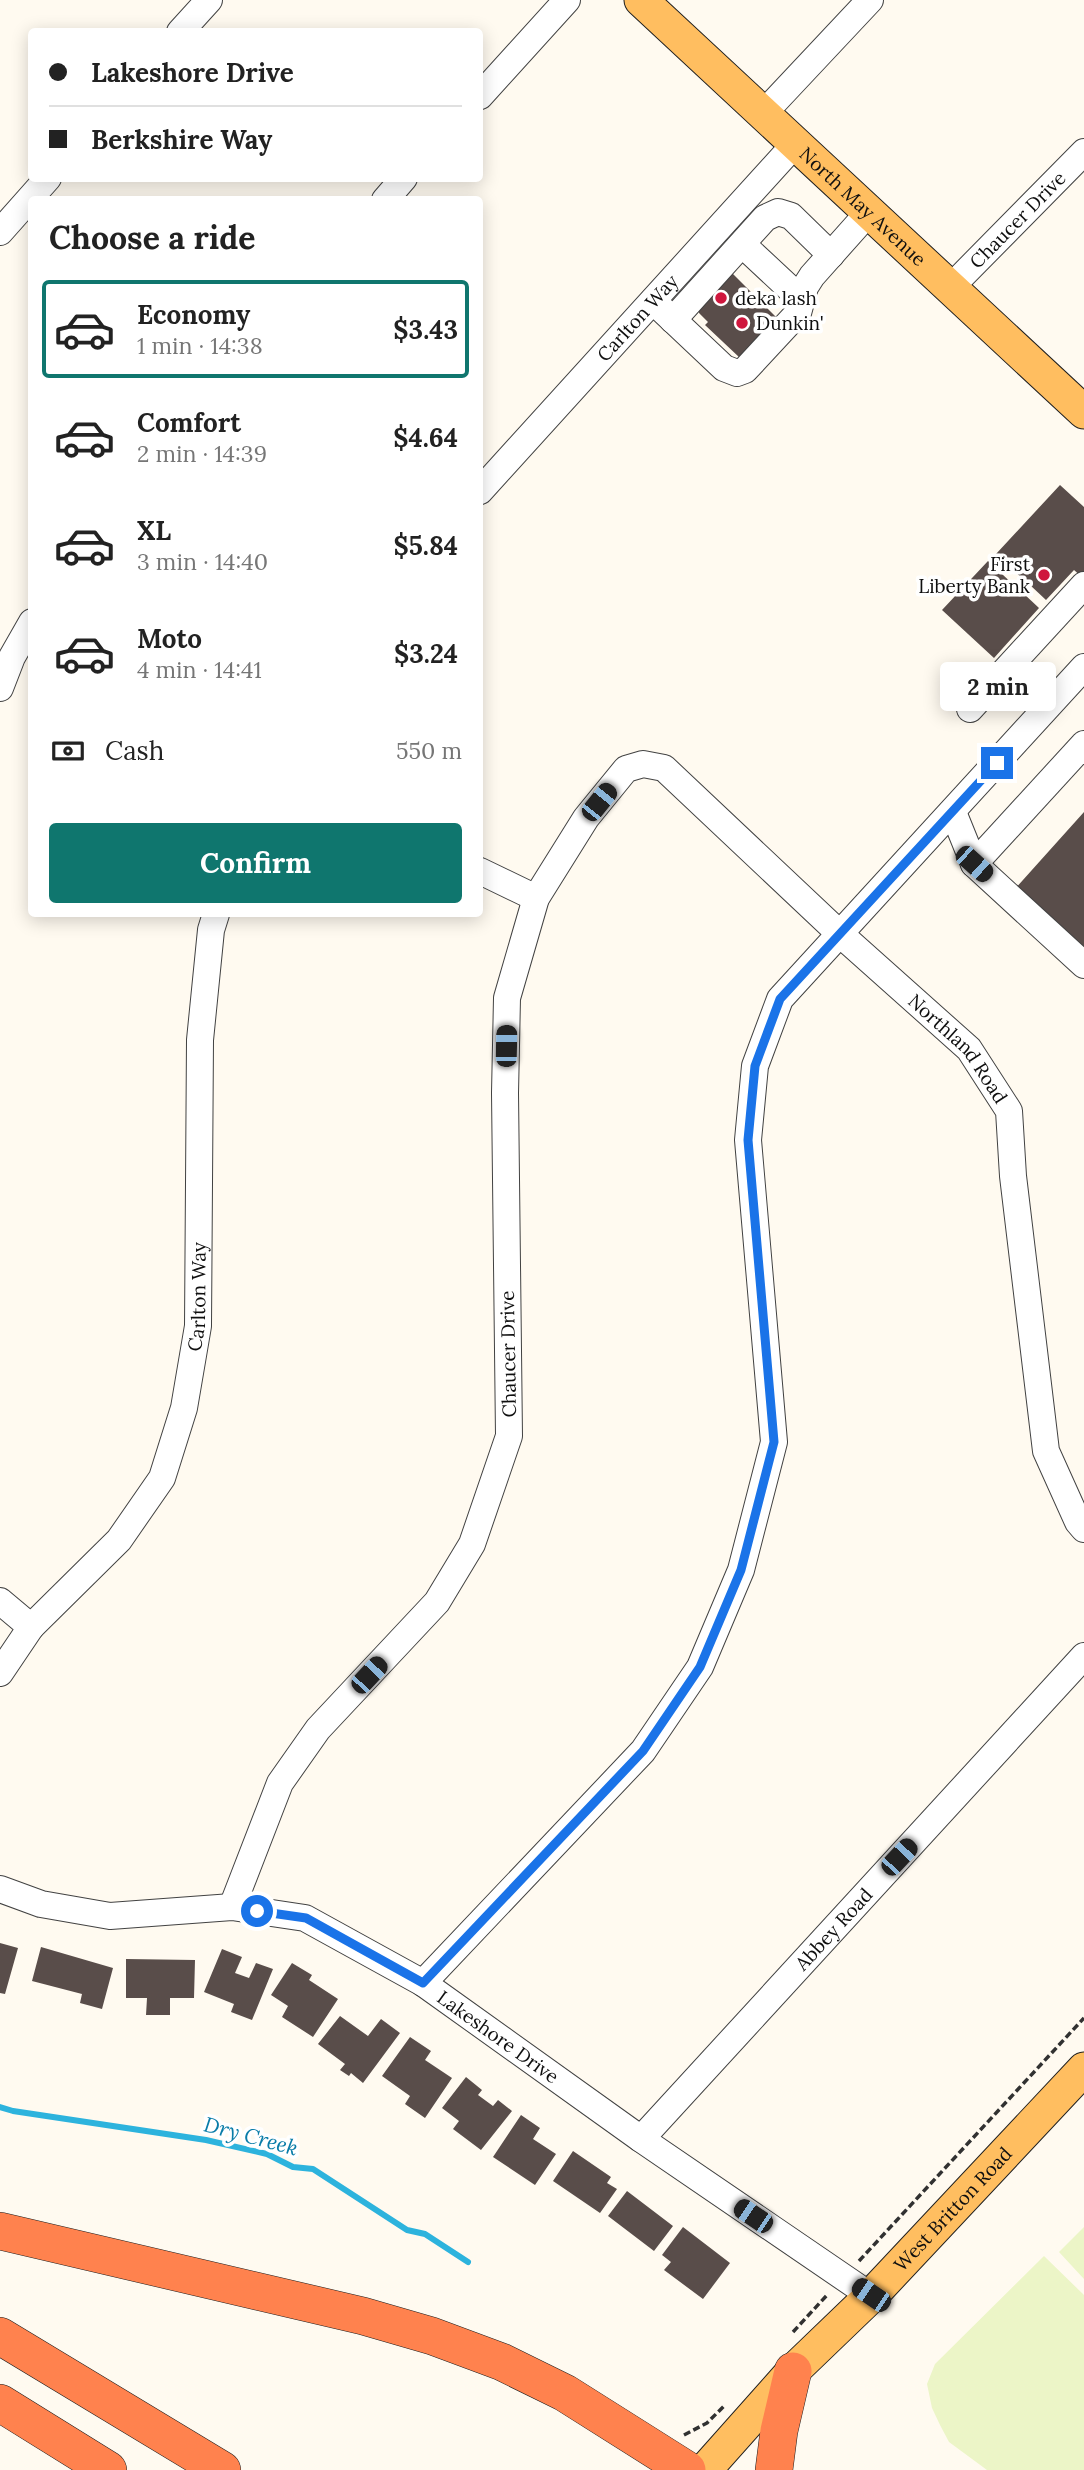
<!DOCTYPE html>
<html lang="en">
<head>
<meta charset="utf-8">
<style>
	:root { --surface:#fff; --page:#f6f6f6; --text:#222; --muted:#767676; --line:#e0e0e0; --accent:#0f766e }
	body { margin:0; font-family:Lora,serif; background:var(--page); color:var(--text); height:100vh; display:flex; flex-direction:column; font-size:26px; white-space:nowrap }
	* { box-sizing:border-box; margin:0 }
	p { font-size:23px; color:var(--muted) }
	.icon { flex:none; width:38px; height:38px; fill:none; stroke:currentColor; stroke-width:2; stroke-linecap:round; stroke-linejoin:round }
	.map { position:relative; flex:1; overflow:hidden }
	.panel { position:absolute; left:28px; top:196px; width:455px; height:721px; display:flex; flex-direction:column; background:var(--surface); border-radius:7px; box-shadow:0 4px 18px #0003 }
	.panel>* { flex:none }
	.guide { position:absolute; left:28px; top:28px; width:455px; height:154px; border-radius:7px; box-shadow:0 4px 18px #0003; display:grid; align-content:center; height:154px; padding:0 21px; background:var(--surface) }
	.end { position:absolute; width:32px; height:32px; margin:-16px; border:9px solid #1a73e8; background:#fff; box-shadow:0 0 0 4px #fff }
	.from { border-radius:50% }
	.bubble { position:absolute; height:49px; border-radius:7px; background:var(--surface); box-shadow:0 4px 18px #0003; font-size:23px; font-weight:800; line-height:49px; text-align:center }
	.car { position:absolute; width:21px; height:42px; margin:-21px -10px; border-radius:9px; box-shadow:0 0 5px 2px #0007; background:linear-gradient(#222 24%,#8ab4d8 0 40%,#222 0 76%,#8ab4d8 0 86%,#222 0) }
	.guide b { display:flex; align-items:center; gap:24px; height:66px; font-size:26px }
	.guide b+b { border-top:2px solid var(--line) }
	.guide i { width:18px; height:18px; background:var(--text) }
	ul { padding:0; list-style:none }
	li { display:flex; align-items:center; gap:21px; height:98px; margin:0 14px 10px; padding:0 7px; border:4px solid transparent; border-radius:7px }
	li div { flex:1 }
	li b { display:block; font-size:26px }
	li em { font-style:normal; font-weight:800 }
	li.on { border-color:var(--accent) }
	li>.icon { width:63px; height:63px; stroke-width:1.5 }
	h2 { padding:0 21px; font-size:32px; line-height:84px }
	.pay { display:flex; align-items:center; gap:18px; height:77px; padding:0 21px; font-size:26px }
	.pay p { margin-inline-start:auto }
	.cta { display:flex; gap:14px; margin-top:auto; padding:14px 21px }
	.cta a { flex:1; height:80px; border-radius:7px; background:var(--accent); color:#fff; font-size:28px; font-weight:800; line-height:80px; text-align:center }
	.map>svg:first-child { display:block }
	.pitch { fill:#ecf5c7 }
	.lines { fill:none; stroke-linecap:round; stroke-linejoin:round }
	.stream { stroke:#2db3dd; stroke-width:6 }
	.building { fill:#594d4a }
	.minor-casing { stroke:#424242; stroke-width:28 }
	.major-casing { stroke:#202020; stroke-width:35 }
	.highway-casing { stroke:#202020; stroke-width:38 }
	.path { stroke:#313131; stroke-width:3.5; stroke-dasharray:7 3.5; stroke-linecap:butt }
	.minor { stroke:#fff; stroke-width:26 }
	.major { stroke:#ffbe60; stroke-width:33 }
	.highway { stroke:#ff824e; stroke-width:37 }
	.route { stroke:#1a73e8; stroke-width:9 }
	.poi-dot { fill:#cf163d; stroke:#fff; stroke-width:2.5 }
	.labels { text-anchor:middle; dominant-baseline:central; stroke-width:7; stroke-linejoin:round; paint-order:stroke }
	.street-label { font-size:19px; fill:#0f0f0f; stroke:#fff }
	.poi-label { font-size:19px; fill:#0f0f0f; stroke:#fff; text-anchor:start }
	.water-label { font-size:21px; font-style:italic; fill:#097ca8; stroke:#fff }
</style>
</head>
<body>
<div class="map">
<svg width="1084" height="2470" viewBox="0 0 1084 2470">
	<rect width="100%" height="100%" fill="#fffaf0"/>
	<path class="pitch" d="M1084,2227V2279L1059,2252Z
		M1044,2256L1084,2295V2470H987L949,2442L940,2425L932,2408L927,2384L935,2364Z"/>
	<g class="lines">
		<path class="stream" d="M0,2107L13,2111L206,2140L267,2154L293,2167L313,2169L407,2230L425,2234L468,2262"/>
	</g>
	<path class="building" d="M730,271L780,321L740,358L705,325L708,322L699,313V303Z
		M1060,485L1084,507V579L1074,570L1046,600L1030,585L1023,593L1039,608L994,658L942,610L988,561L1017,588L1024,580L996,554Z
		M1084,812V953L1014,890Z
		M0,1943L18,1948L5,1994L0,1993Z
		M41,1947L113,1968L102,2009L80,2003L82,1994L32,1981Z
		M222,1949L242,1957L235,1973L249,1978L256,1963L273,1969L252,2020L231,2012L234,2004L204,1992Z
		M126,1959L195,1960L194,1998H170V2015H146L147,1998H126Z
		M292,1963L312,1975L309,1980L338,1999L313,2037L282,2017L288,2006L271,1995Z
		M340,2016L368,2036L381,2019L400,2033L363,2083L351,2073L349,2076L340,2070L345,2064L318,2044Z
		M410,2037L431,2051L425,2060L452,2078L425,2118L405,2104L410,2096L382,2076Z
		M466,2077L482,2090L478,2095L493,2106L498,2100L512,2111L481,2150L453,2129L459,2121L442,2108Z
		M521,2115L540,2128L533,2139L556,2154L535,2185L493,2157Z
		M573,2151L611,2177L607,2183L617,2189L600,2213L553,2181Z
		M627,2191L673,2226L654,2251L608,2216Z
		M683,2227L730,2263L703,2299L664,2270L671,2262L662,2255Z"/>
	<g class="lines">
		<defs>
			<g id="minor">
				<path d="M180,32L209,0"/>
				<path d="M480,96L567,0"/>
				<path d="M763,114L870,0"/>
				<path d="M385,200L404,178"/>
				<path d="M0,232L48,178"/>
				<path d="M742,244L802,300"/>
				<path id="s1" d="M950,288L1084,152"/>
				<path d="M653,301L724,368L737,373L745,370L798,313L805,287L812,276L869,212"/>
				<path d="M673,320L765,218L778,212L791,216L831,255"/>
				<path id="s2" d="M480,491L795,144"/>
				<path d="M0,688L12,657L32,622"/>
				<path d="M970,709L1084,585"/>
				<path d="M953,812L974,864L1084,965"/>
				<path d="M974,864L1084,744"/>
				<path d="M480,871L536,898"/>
				<path d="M0,1601L31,1627L0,1673"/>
				<path id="s3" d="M31,1627L119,1540L162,1478L184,1408L198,1326L200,1040L211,930L216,914"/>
				<path id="s4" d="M0,1889L41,1904L110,1916L232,1907L305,1918L423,1983L641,2139L871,2296"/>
				<path id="s5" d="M232,1907L280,1783L318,1729L437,1602L472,1544L509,1436L505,1093L507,998L536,898L586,818L626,769L643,764L664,768L839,933L969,1049L1009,1111L1013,1176L1046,1451L1078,1522L1084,1529"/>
				<path d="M423,1983L643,1751L700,1667L741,1570L774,1442L748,1140L755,1066L780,999L1084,667"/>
				<path id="s6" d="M641,2139L1084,1656"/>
			</g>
			<g id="major">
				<path id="s7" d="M641,0L1084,412"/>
				<path id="s8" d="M705,2470L793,2371L871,2296L1084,2069"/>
			</g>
			<path id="highway" d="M0,2231L363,2316L432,2336L502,2362L565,2393L687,2470
				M0,2336L222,2470
				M0,2403L108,2470
				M774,2470L779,2431L793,2371"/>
		</defs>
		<use href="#minor" class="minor-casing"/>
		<use href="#major" class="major-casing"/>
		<use href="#highway" class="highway-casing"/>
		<path class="path" d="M859,2261L1084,2018
			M793,2332L828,2294
			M684,2435L707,2423L725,2405"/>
		<use href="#minor" class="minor"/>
		<use href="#major" class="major"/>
		<use href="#highway" class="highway"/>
	</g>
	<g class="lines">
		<path class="route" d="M257,1911L306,1918L423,1983L643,1751L700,1667L741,1570L774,1442L748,1140L755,1066L780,999L997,763"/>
	</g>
	<g class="poi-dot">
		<circle cx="721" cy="298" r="7"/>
		<circle cx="742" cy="323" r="7"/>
		<circle cx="1044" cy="575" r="7"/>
	</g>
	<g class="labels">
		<g class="street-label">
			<text stroke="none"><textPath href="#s7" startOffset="303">North May Avenue</textPath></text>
			<text stroke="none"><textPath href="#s1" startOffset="96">Chaucer Drive</textPath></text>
			<text stroke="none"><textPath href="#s2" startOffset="234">Carlton Way</textPath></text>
			<text stroke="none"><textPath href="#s5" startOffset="1701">Northland Road</textPath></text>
			<text stroke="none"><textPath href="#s3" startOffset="385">Carlton Way</textPath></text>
			<text transform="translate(508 1354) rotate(-91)">Chaucer Drive</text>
			<text stroke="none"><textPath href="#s6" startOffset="285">Abbey Road</textPath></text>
			<text stroke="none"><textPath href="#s4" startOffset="537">Lakeshore Drive</textPath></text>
			<text stroke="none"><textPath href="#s8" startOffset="360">West Britton Road</textPath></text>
		</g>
		<g class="poi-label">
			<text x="735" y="298">deka lash</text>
			<text x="756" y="323">Dunkin'</text>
			<text x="1030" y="564" text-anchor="end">First<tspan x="1030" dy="22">Liberty Bank</tspan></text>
		</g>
		<g class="water-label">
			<text transform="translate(251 2136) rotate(15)">Dry Creek</text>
		</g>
	</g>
</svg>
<i class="end from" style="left:257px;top:1911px"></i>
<i class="end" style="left:997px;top:763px"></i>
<div class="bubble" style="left:940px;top:662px;width:116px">2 min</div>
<i class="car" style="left:599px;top:802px;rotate:39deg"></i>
<i class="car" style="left:974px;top:864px;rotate:132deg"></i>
<i class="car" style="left:506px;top:1046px;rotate:1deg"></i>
<i class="car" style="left:369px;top:1675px;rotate:43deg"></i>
<i class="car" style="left:899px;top:1857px;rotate:43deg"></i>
<i class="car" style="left:753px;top:2216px;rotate:304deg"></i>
<i class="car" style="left:871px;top:2295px;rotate:304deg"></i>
<div class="guide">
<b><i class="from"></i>Lakeshore Drive</b>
<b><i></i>Berkshire Way</b>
</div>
<section class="panel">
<h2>Choose a ride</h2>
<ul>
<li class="on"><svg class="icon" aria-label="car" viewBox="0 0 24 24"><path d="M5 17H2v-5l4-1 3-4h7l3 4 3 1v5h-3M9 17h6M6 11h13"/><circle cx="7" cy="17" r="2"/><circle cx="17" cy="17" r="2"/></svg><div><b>Economy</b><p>1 min · 14:38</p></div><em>$3.43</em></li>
<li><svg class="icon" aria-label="car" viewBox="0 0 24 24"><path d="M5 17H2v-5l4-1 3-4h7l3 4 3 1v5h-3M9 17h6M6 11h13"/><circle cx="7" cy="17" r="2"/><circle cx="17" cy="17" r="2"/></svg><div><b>Comfort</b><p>2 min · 14:39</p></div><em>$4.64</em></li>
<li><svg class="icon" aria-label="car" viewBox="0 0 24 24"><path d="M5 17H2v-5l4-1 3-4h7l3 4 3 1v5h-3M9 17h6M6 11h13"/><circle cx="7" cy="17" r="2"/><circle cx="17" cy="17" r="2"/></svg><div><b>XL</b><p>3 min · 14:40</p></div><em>$5.84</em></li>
<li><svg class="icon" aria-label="car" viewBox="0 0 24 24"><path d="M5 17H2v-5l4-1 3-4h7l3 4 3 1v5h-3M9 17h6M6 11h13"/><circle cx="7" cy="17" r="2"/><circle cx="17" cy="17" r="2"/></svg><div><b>Moto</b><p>4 min · 14:41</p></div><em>$3.24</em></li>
</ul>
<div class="pay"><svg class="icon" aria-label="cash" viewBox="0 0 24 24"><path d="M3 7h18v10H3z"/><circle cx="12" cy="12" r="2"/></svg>Cash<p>550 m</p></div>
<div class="cta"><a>Confirm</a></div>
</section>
</div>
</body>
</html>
